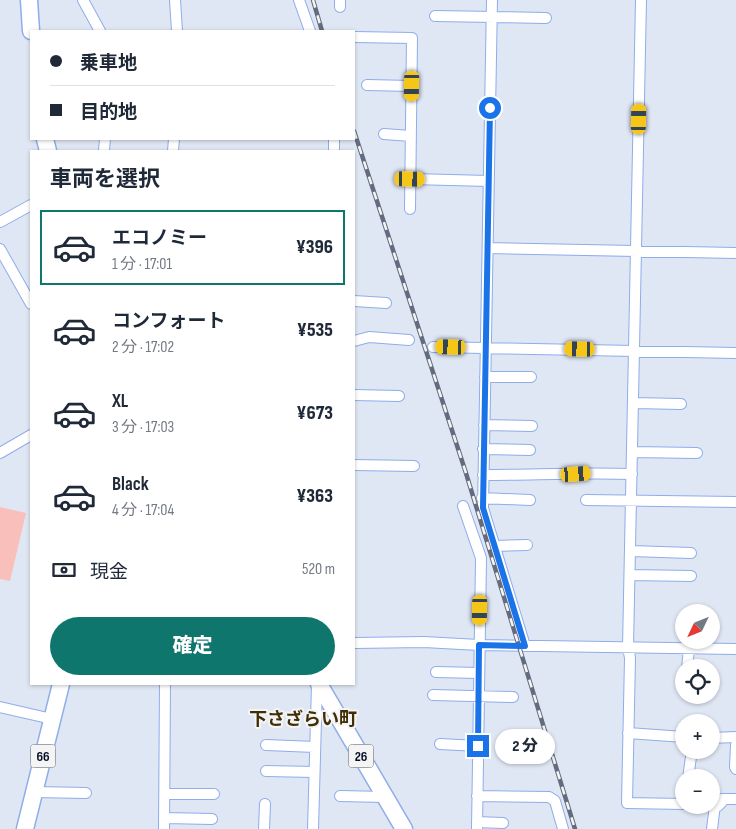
<!DOCTYPE html>
<html lang="ja">
<head>
<meta charset="utf-8">
<style>
	:root { --surface:#fff; --page:#f6f6f7; --text:#1f2937; --muted:#747a83; --line:#e0e1e3; --accent:#0f766e }
	body { margin:0; font-family:"Sofia Sans Condensed","Noto Sans JP",sans-serif; background:var(--page); color:var(--text); height:100vh; display:flex; flex-direction:column; font-size:19px; white-space:nowrap }
	* { box-sizing:border-box; margin:0 }
	p { font-size:16px; color:var(--muted) }
	.icon { flex:none; width:28px; height:28px; fill:none; stroke:currentColor; stroke-width:2; stroke-linecap:round; stroke-linejoin:round }
	.map { position:relative; flex:1; overflow:hidden }
	.panel { position:absolute; left:30px; top:150px; width:325px; height:535px; display:flex; flex-direction:column; background:var(--surface); border-radius:0px; box-shadow:0 1px 4px #0004 }
	.panel>* { flex:none }
	.top-card { position:absolute; left:30px; top:30px; width:325px; height:110px; border-radius:0px; box-shadow:0 1px 4px #0004; display:grid; align-content:center; height:110px; padding:0 20px; background:var(--surface) }
	.needle { width:32px; rotate:227deg }
	.tools { position:absolute; left:675px; top:604px; display:grid; gap:10px }
	.tools a { display:grid; place-items:center; width:45px; height:45px; border-radius:50%; background:var(--surface); box-shadow:0 1px 4px #0004; font-size:25px }
	.end { position:absolute; width:22px; height:22px; margin:-11px; border:6px solid #1a73e8; background:#fff; box-shadow:0 0 0 2px #fff }
	.from { border-radius:50% }
	.bubble { position:absolute; height:35px; border-radius:18px; background:var(--surface); box-shadow:0 1px 4px #0004; font-size:16px; font-weight:800; line-height:35px; text-align:center }
	.car { position:absolute; width:15px; height:30px; margin:-15px -8px; border-radius:6px; box-shadow:0 0 4px 1px #0007; background:linear-gradient(#f5c518 24%,#345 0 40%,#f5c518 0 76%,#345 0 86%,#f5c518 0) }
	.top-card b { display:flex; align-items:center; gap:18px; height:48px; font-size:19px }
	.top-card b+b { border-top:1px solid var(--line) }
	.top-card i { width:12px; height:12px; background:var(--text) }
	ul { padding:0; list-style:none }
	li { display:flex; align-items:center; gap:15px; height:75px; margin:0 10px 8px; padding:0 10px; border:2px solid transparent; border-radius:0px }
	li div { flex:1 }
	li b { display:block; font-size:19px }
	li em { font-style:normal; font-weight:800 }
	li.active { border-color:var(--accent) }
	li>.icon { width:45px; height:45px; stroke-width:1.5 }
	h2 { padding:0 20px; font-size:22px; line-height:60px }
	.pay { display:flex; align-items:center; gap:12px; height:55px; padding:0 20px; font-size:19px }
	.pay p { margin-inline-start:auto }
	.action { display:flex; gap:10px; margin-top:auto; padding:10px 20px }
	.action a { flex:1; height:58px; border-radius:30px; background:var(--accent); color:#fff; font-size:20px; font-weight:800; line-height:58px; text-align:center }
	.map>svg:first-child { display:block }
	.green { fill:#f8bfbb }
	.lines { fill:none; stroke-linecap:round; stroke-linejoin:round }
	.minor-casing { stroke:#8eade9; stroke-width:12 }
	.primary-casing { stroke:#8eade9; stroke-width:19 }
	.minor { stroke:#fff; stroke-width:10 }
	.primary { stroke:#fff; stroke-width:16 }
	.rail-casing { stroke:#636b7e; stroke-width:4.5 }
	.rail { stroke:#f4f4f4; stroke-width:2.5; stroke-dasharray:8; stroke-linecap:butt }
	.route { stroke:#1a73e8; stroke-width:6 }
	.labels { text-anchor:middle; dominant-baseline:central; stroke-width:4; stroke-linejoin:round; paint-order:stroke }
	.shield { fill:#f4f4f4; stroke:#4d5362; stroke-width:1 }
	.shield-label { font-size:14px; font-weight:bold; fill:#050e24 }
	.quarter-label { font-size:18px; font-weight:bold; fill:#402e06; stroke:#f4f4f4 }
</style>
</head>
<body>
<div class="map">
<svg width="736" height="829" viewBox="0 0 736 829">
	<rect width="100%" height="100%" fill="#e0e7f4"/>
	<path class="green" d="M0,507L26,513L10,581L0,579Z"/>
	<g class="lines">
		<defs>
			<path id="minor" d="M83,0L100,31
				M175,0L177,31
				M299,0L310,31
				M492,0L483,508L525,646
				M641,0L628,647L630,658L627,803L684,804
				M340,7V0
				M435,16L546,18
				M354,37L412,38L410,209
				M367,85L412,86
				M384,134L411,136
				M334,139V151
				M104,150L105,139
				M173,151L174,139
				M411,179L489,181
				M0,222L31,205
				M488,248L736,253
				M0,249L31,304
				M354,301L386,303
				M354,341L369,337L409,340
				M433,347L736,353
				M485,377H531
				M354,395L399,396
				M634,403L681,404
				M484,425L532,426
				M483,449L530,450
				M633,452L697,453
				M0,453L31,435
				M354,465L414,466
				M483,475C533,475 583,472 632,474
				M482,498L530,500
				M586,500L736,502
				M463,506L481,558L477,829
				M494,546L527,545
				M631,551L691,553
				M630,575L691,576
				M354,643L424,642L479,645L736,649
				M687,668L689,649
				M436,672L479,673
				M433,695L513,697
				M0,707L52,719
				M628,733L684,737
				M711,738L736,737
				M440,744L478,746
				M266,745L315,747
				M736,745L735,767L736,769
				M266,771L314,772
				M688,778L692,750
				M35,792L86,793
				M165,794H214
				M340,796L385,797
				M477,796L549,797L555,801L563,829
				M707,805H715L712,829
				M715,805L718,806L722,802V799H736
				M165,818L212,819
				M477,822L503,823
				M164,829L165,684
				M264,829L265,804
				M313,829L317,684"/>
			<path id="primary" d="M29,0L31,31
				M45,139L48,151
				M319,684L404,829
				M25,829L61,684"/>
		</defs>
		<use href="#minor" class="minor-casing"/>
		<use href="#primary" class="primary-casing"/>
		<use href="#minor" class="minor"/>
		<use href="#primary" class="primary"/>
		<defs>
			<path id="rail" d="M313,0L322,31
				M354,131L465,470L575,829"/>
		</defs>
		<use href="#rail" class="rail-casing"/>
		<use href="#rail" class="rail"/>
	</g>
	<g class="lines">
		<path class="route" d="M478,746L479,645L525,646L483,508L490,108"/>
	</g>
	<g class="labels">
		<g class="shield">
			<rect x="30.5" y="744.5" width="25" height="23" rx="4"/>
			<rect x="348.5" y="744.5" width="25" height="23" rx="4"/>
		</g>
		<g class="shield-label">
			<text x="43" y="756">66</text>
			<text x="361" y="756">26</text>
		</g>
		<g class="quarter-label">
			<text x="303" y="719">下さざらい町</text>
		</g>
	</g>
</svg>
<div class="tools">
<a><svg class="needle" viewBox="-14 -14 28 28"><path d="M0-13l5 13h-10z" fill="#e53935"/><path d="M0 13l5-13h-10z" fill="#747a83"/></svg></a>
<a><svg class="icon" aria-label="locate" viewBox="0 0 24 24"><circle cx="12" cy="12" r="6"/><path d="M12 2v4M12 18v4M2 12h4M18 12h4"/></svg></a>
<a>+</a>
<a>−</a>
</div>
<i class="end from" style="left:490px;top:108px"></i>
<i class="end" style="left:478px;top:746px"></i>
<div class="bubble" style="left:495px;top:729px;width:60px">2 分</div>
<i class="car" style="left:412px;top:86px;rotate:181deg"></i>
<i class="car" style="left:639px;top:119px;rotate:1deg"></i>
<i class="car" style="left:410px;top:179px;rotate:91deg"></i>
<i class="car" style="left:451px;top:347px;rotate:272deg"></i>
<i class="car" style="left:580px;top:349px;rotate:271deg"></i>
<i class="car" style="left:576px;top:474px;rotate:86deg"></i>
<i class="car" style="left:480px;top:610px;rotate:181deg"></i>
<div class="top-card">
<b><i class="from"></i>乗車地</b>
<b><i></i>目的地</b>
</div>
<section class="panel">
<h2>車両を選択</h2>
<ul>
<li class="active"><svg class="icon" aria-label="car" viewBox="0 0 24 24"><path d="M5 17H2v-5l4-1 3-4h7l3 4 3 1v5h-3M9 17h6M6 11h13"/><circle cx="7" cy="17" r="2"/><circle cx="17" cy="17" r="2"/></svg><div><b>エコノミー</b><p>1 分 · 17:01</p></div><em>¥396</em></li>
<li><svg class="icon" aria-label="car" viewBox="0 0 24 24"><path d="M5 17H2v-5l4-1 3-4h7l3 4 3 1v5h-3M9 17h6M6 11h13"/><circle cx="7" cy="17" r="2"/><circle cx="17" cy="17" r="2"/></svg><div><b>コンフォート</b><p>2 分 · 17:02</p></div><em>¥535</em></li>
<li><svg class="icon" aria-label="car" viewBox="0 0 24 24"><path d="M5 17H2v-5l4-1 3-4h7l3 4 3 1v5h-3M9 17h6M6 11h13"/><circle cx="7" cy="17" r="2"/><circle cx="17" cy="17" r="2"/></svg><div><b>XL</b><p>3 分 · 17:03</p></div><em>¥673</em></li>
<li><svg class="icon" aria-label="car" viewBox="0 0 24 24"><path d="M5 17H2v-5l4-1 3-4h7l3 4 3 1v5h-3M9 17h6M6 11h13"/><circle cx="7" cy="17" r="2"/><circle cx="17" cy="17" r="2"/></svg><div><b>Black</b><p>4 分 · 17:04</p></div><em>¥363</em></li>
</ul>
<div class="pay"><svg class="icon" aria-label="cash" viewBox="0 0 24 24"><path d="M3 7h18v10H3z"/><circle cx="12" cy="12" r="2"/></svg>現金<p>520 m</p></div>
<div class="action"><a>確定</a></div>
</section>
</div>
</body>
</html>
